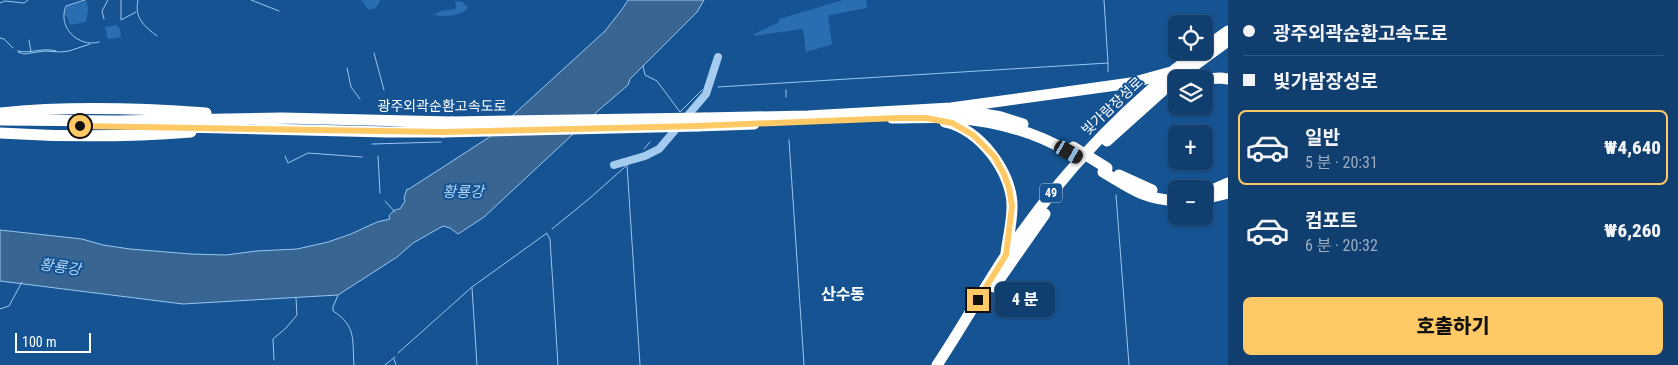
<!DOCTYPE html>
<html lang="ko">
<head>
<meta charset="utf-8">
<style>
	:root { --surface:#103e6e; --page:#194573; --text:#f1f3f6; --muted:#9caec2; --line:#305781; --accent:#ffca65 }
	body { margin:0; font-family:"Roboto Condensed","Noto Sans KR",sans-serif; background:var(--page); color:var(--text); height:100vh; display:flex; flex-direction:column; font-size:19px; white-space:nowrap }
	* { box-sizing:border-box; margin:0 }
	p { font-size:16px; color:var(--muted) }
	.icon { flex:none; width:28px; height:28px; fill:none; stroke:currentColor; stroke-width:2; stroke-linecap:round; stroke-linejoin:round }
	.map { position:relative; flex:1; overflow:hidden }
	.details { display:flex; flex-direction:column; background:var(--surface); width:450px }
	.details>* { flex:none }
	.guide { display:grid; align-content:center; height:110px; padding:0 15px; background:var(--surface) }
	.buttons { position:absolute; left:1168px; top:15px; display:grid; gap:10px }
	.buttons a { display:grid; place-items:center; width:45px; height:45px; border-radius:8px; background:var(--surface); box-shadow:0 1px 4px #0004,0 0 0 1px var(--line); font-size:25px }
	.scale { position:absolute; left:15px; bottom:12px; width:76px; box-sizing:border-box; padding-left:5px; border:2px solid #fff; border-top:0; font-size:14px; line-height:18px; white-space:nowrap; color:#fff; -webkit-text-stroke:4px #165392; paint-order:stroke }
	.end { position:absolute; width:22px; height:22px; margin:-11px; border:6px solid #ffca65; background:#111; box-shadow:0 0 0 2px #111 }
	.from { border-radius:50% }
	.bubble { position:absolute; height:35px; border-radius:8px; background:var(--surface); box-shadow:0 1px 4px #0004,0 0 0 1px var(--line); font-size:16px; font-weight:800; line-height:35px; text-align:center }
	.car { position:absolute; width:15px; height:30px; margin:-15px -8px; border-radius:6px; box-shadow:0 0 4px 1px #0007; background:linear-gradient(#222 24%,#8ab4d8 0 40%,#222 0 76%,#8ab4d8 0 86%,#222 0) }
	.guide b { display:flex; align-items:center; gap:18px; height:48px; font-size:19px }
	.guide b+b { border-top:1px solid var(--line) }
	.guide i { width:12px; height:12px; background:var(--text) }
	ul { padding:0; list-style:none }
	li { display:flex; align-items:center; gap:15px; height:75px; margin:0 10px 8px; padding:0 5px; border:2px solid transparent; border-radius:8px }
	li div { flex:1 }
	li b { display:block; font-size:19px }
	li em { font-style:normal; font-weight:800 }
	li.selected { border-color:var(--accent) }
	li>.icon { width:45px; height:45px; stroke-width:1.5 }
	.button { display:flex; gap:10px; margin-top:auto; padding:10px 15px }
	.button a { flex:1; height:58px; border-radius:8px; background:var(--accent); color:#111; font-size:20px; font-weight:800; line-height:58px; text-align:center }
	main { display:flex; flex:1; min-height:0 }
	.map>svg:first-child { display:block }
	.green { fill:#296eb1 }
	.water { fill:#386592; stroke:#97c7f3 }
	.lines { fill:none; stroke-linecap:round; stroke-linejoin:round }
	.stream { stroke:#97c7f3; stroke-width:1 }
	.minor { stroke:#a5cbf1; stroke-width:8 }
	.highway { stroke:#fff; stroke-width:11 }
	.highway-bridge { stroke:#fff; stroke-width:11 }
	.route { stroke:#ffca65; stroke-width:6 }
	.labels { text-anchor:middle; dominant-baseline:central; stroke-width:4; stroke-linejoin:round; paint-order:stroke }
	.shield { fill:#165392; stroke:#b9cbde; stroke-width:1 }
	.shield-label { font-size:12px; font-weight:bold; fill:#fff }
	.street-label { font-size:14px; fill:#fff; stroke:#165392 }
	.water-label { font-size:15px; font-style:italic; fill:#b1d5f7; stroke:#165392 }
	.quarter-label { font-size:16px; font-weight:bold; fill:#fff; stroke:#165392 }
</style>
</head>
<body>
<main>
<div class="map">
<svg width="1228" height="365" viewBox="0 0 1228 365">
	<rect width="100%" height="100%" fill="#165392"/>
	<path class="green" d="M361,0H379L380,1C377,7 375,10 368,9Z
		M843,0H866L867,8L830,15L828,17L832,44L830,45L806,52L803,29L754,36V34L779,22V19Z
		M87,1L88,11L86,22L70,25L67,17L64,15L67,6Z
		M455,1L463,2L468,8C460,16 445,17 434,15L441,11L455,9L456,6Z
		M116,25L120,29L121,37L109,39L107,37L105,27Z"/>
	<path class="water" d="M628,0H704L697,12L630,79L628,85L600,109L484,217L458,234L450,228L443,226L413,243L397,257L338,295L183,304L0,281V230L82,239L103,245L130,249L191,254L226,255L256,251L297,249L328,242L351,234L377,222L390,219L389,216C392,212 394,209 400,209L405,201L404,198L407,189H409L488,138L605,31L623,8Z"/>
	<g class="lines">
		<path class="stream" d="M85,0L66,6C57,27 78,48 99,42
			M121,0V20L136,12
			M138,0C134,18 144,26 157,36
			M251,0L279,11
			M0,3L5,1L24,3L28,0
			M104,19L102,11L108,0
			M0,38L4,39L13,48
			M29,40L31,52
			M18,51C31,54 43,47 56,51
			M18,52L24,54L45,51L61,52L69,51L90,44
			M374,53L384,90
			M1108,63V72
			M643,66L645,75L657,81L680,112L702,90
			M347,68L351,87L360,99
			M718,87L1108,63L1104,0
			M786,90V97
			M789,140L804,365
			M372,144L441,142
			M644,149L650,142
			M285,156L288,163L308,153L362,157
			M378,156L380,193
			M627,165L640,365
			M1116,195L1129,365
			M385,201L395,212
			M552,229L590,198L626,166
			M547,234L550,239L558,365
			M472,288L477,365
			M338,295L333,307V311C357,326 352,340 354,365
			M0,309L9,306L22,282
			M398,353L472,287L547,233
			M394,359L396,365
			M274,360L273,339L286,328L297,315L296,298
			M385,365L395,357"/>
		<path class="minor" d="M614,165L645,156L659,149L706,94L718,57"/>
		<path class="highway" d="M1204,48L1228,31
			M1176,79L1228,41
			M1204,79L1221,78L1228,79
			M961,110L1001,117L1023,124
			M0,113C68,106 137,108 206,113
			M704,118L808,116L951,108L1131,83L1171,72
			M892,118C913,118 934,117 954,118C994,121 1035,132 1069,152
			M0,120L118,121L282,118L452,122
			M945,122C979,128 1013,173 1012,207C1012,222 1008,238 1006,253
			M697,126L754,124
			M182,127L387,132H443
			M0,133C64,137 127,137 191,132
			M1107,141L1176,79
			M1103,172C1132,189 1141,198 1176,201
			M1119,175L1152,190
			M1204,191L1212,190L1228,183
			M1208,198L1228,193
			M994,287L1045,214
			M937,365C961,329 982,291 1006,255C1059,176 1122,108 1199,51"/>
		<path class="highway-bridge" d="M452,122L704,118
			M443,132L697,126
			M1073,147L1107,168"/>
	</g>
	<g class="lines">
		<path class="route" d="M80,126L443,132L697,126L898,118H926L952,123L973,135L994,156L1004,174L1009,188L1012,206L1006,255L978,300"/>
	</g>
	<g class="labels">
		<rect class="shield" x="1040" y="183.5" width="22" height="19" rx="4"/>
		<g class="shield-label">
			<text x="1051" y="193">49</text>
		</g>
		<g class="street-label">
			<text x="442" y="106">광주외곽순환고속도로</text>
			<text transform="translate(1112 106) rotate(-43)">빛가람장성로</text>
		</g>
		<g class="water-label">
			<text x="463" y="192">황룡강</text>
			<text transform="translate(60 267) rotate(8)">황룡강</text>
		</g>
		<g class="quarter-label">
			<text x="843" y="294">산수동</text>
		</g>
	</g>
</svg>
<div class="buttons">
<a><svg class="icon" aria-label="locate" viewBox="0 0 24 24"><circle cx="12" cy="12" r="6"/><path d="M12 2v4M12 18v4M2 12h4M18 12h4"/></svg></a>
<a><svg class="icon" aria-label="layers" viewBox="0 0 24 24"><path d="M12 4l9 5-9 5-9-5zM3 14l9 5 9-5"/></svg></a>
<a>+</a>
<a>−</a>
</div>
<div class="scale">100 m</div>
<i class="end from" style="left:80px;top:126px"></i>
<i class="end" style="left:978px;top:300px"></i>
<div class="bubble" style="left:995px;top:282px;width:60px">4 분</div>
<i class="car" style="left:1069px;top:152px;rotate:120deg"></i>
</div>
<section class="details">
<div class="guide">
<b><i class="from"></i>광주외곽순환고속도로</b>
<b><i></i>빛가람장성로</b>
</div>
<ul>
<li class="selected"><svg class="icon" aria-label="car" viewBox="0 0 24 24"><path d="M5 17H2v-5l4-1 3-4h7l3 4 3 1v5h-3M9 17h6M6 11h13"/><circle cx="7" cy="17" r="2"/><circle cx="17" cy="17" r="2"/></svg><div><b>일반</b><p>5 분 · 20:31</p></div><em>₩4,640</em></li>
<li><svg class="icon" aria-label="car" viewBox="0 0 24 24"><path d="M5 17H2v-5l4-1 3-4h7l3 4 3 1v5h-3M9 17h6M6 11h13"/><circle cx="7" cy="17" r="2"/><circle cx="17" cy="17" r="2"/></svg><div><b>컴포트</b><p>6 분 · 20:32</p></div><em>₩6,260</em></li>
</ul>
<div class="button"><a>호출하기</a></div>
</section>
</main>
</body>
</html>
